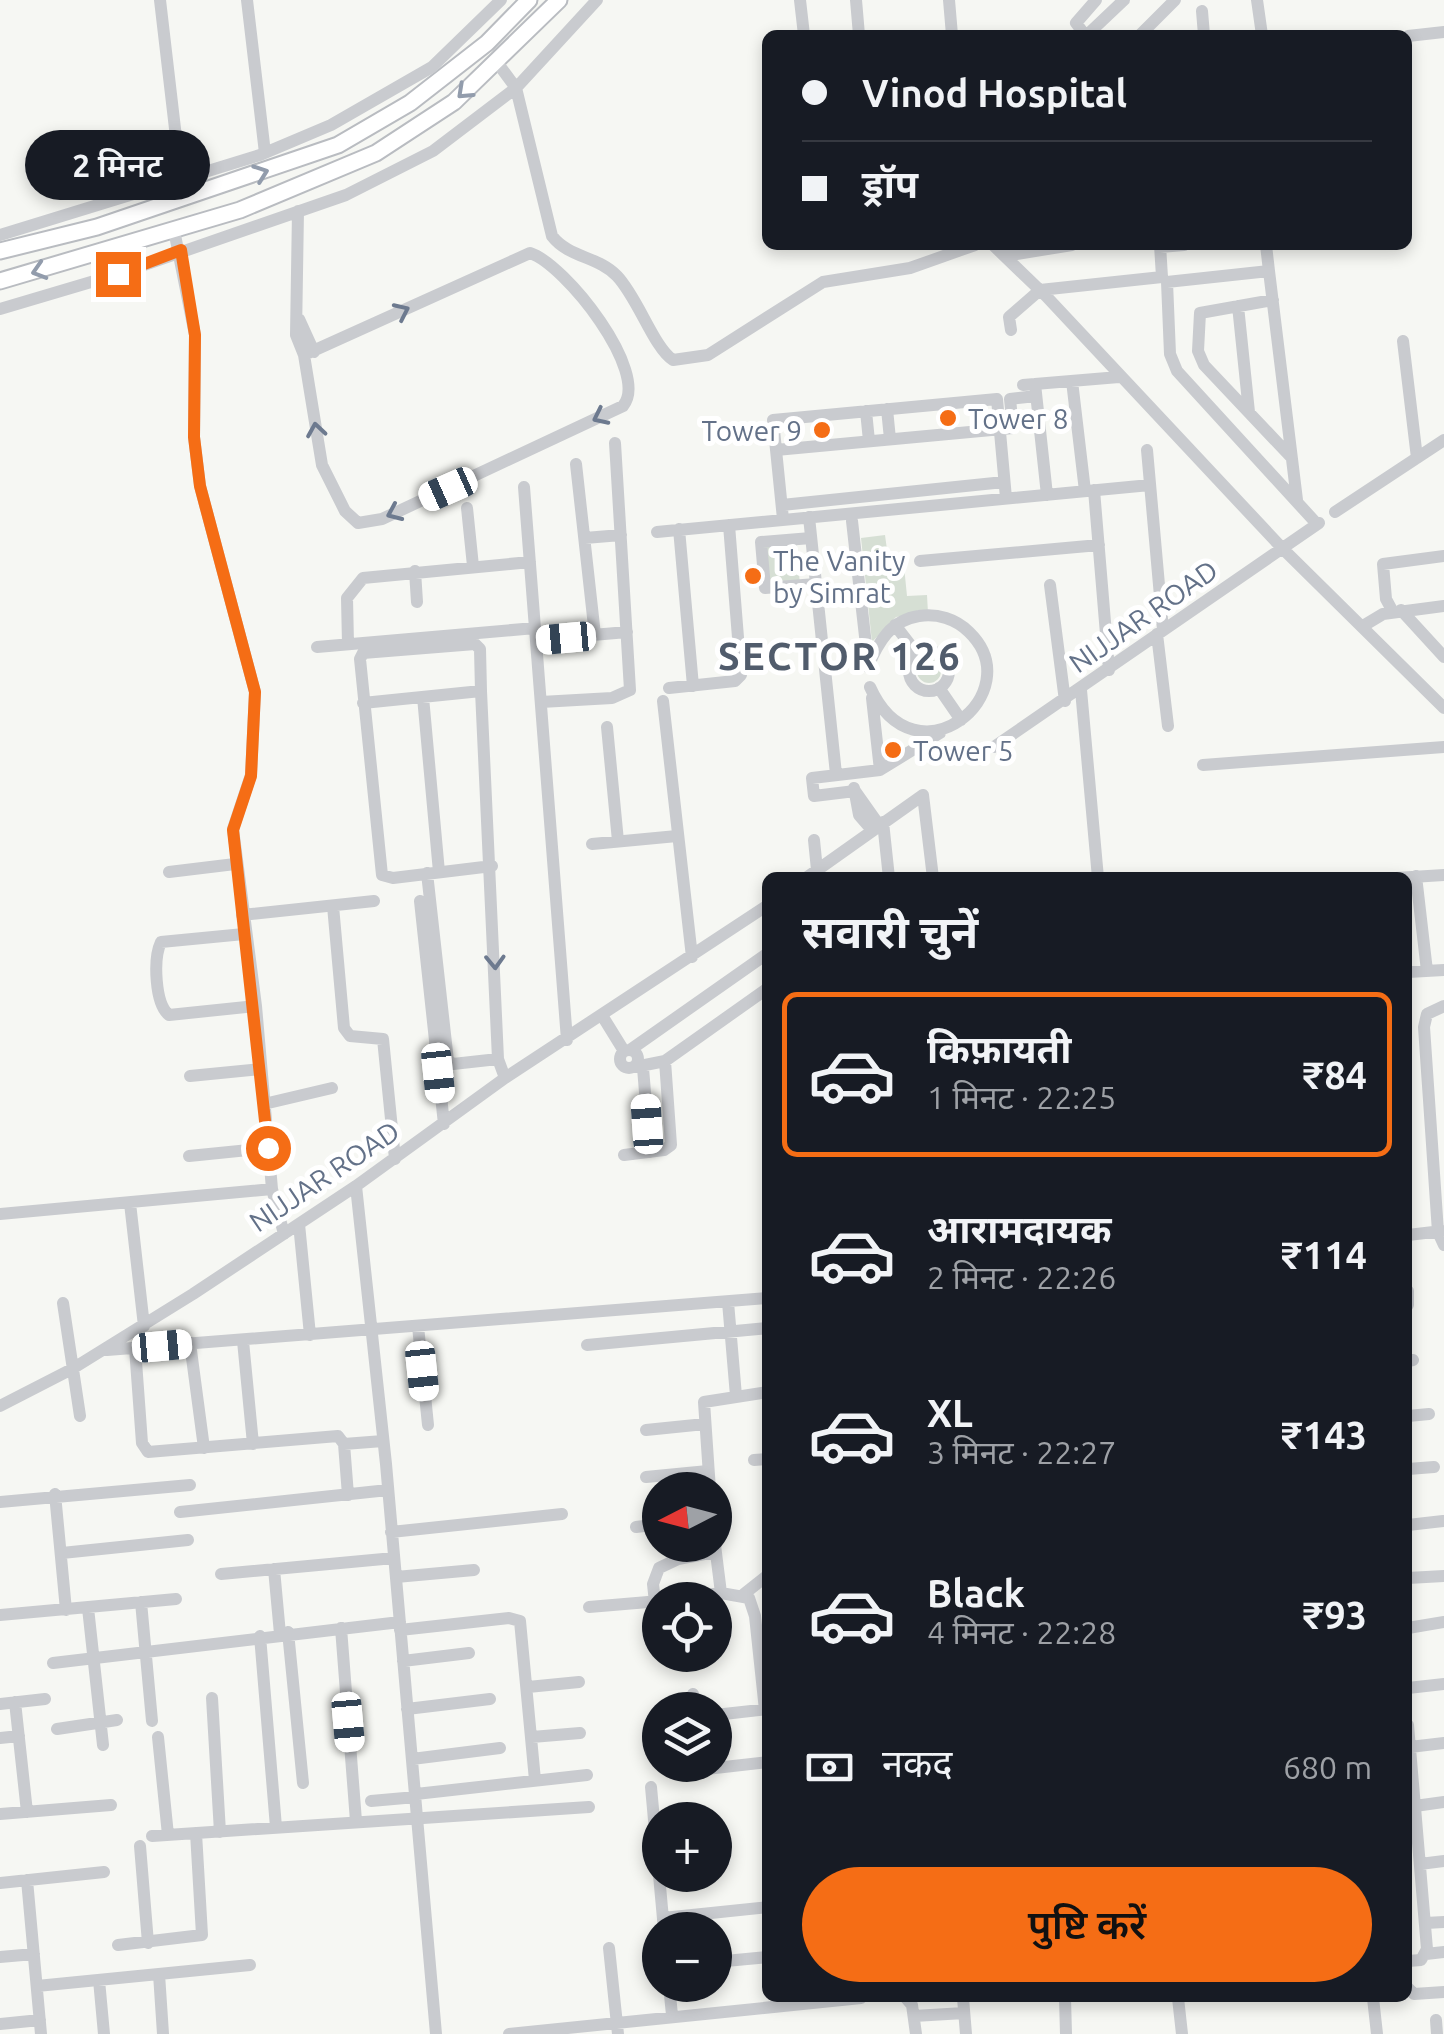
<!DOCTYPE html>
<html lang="hi">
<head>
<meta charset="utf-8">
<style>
	:root { --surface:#171b24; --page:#20242c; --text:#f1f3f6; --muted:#9ea1a6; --line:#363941; --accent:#f56d15 }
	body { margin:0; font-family:Ubuntu,"Noto Sans Devanagari",sans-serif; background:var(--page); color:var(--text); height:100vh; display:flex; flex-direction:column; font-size:38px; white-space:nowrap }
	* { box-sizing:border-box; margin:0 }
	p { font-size:32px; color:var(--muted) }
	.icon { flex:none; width:55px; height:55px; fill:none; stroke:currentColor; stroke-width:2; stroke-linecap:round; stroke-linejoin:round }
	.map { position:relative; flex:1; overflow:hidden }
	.panel { position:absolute; left:762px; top:872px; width:650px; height:1130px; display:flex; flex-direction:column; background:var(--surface); border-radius:15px; box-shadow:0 5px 15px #0003 }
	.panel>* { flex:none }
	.top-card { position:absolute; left:762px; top:30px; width:650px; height:220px; border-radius:15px; box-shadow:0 5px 15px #0003; display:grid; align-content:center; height:220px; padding:0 40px; background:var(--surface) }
	.needle { width:65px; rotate:264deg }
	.controls { position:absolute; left:642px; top:1472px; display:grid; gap:20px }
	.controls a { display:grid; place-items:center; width:90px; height:90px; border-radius:50%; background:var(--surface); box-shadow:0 5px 15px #0003; font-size:50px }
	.end { position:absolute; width:45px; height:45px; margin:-22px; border:12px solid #f56d15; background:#fff; box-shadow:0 0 0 5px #fff }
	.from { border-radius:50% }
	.bubble { position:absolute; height:70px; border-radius:35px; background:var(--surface); box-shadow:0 5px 15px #0003; font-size:32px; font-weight:600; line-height:70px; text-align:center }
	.car { position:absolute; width:30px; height:60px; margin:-30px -15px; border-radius:12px; box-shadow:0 0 8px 2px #0007; background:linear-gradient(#fff 24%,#345 0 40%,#fff 0 76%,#345 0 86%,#fff 0) }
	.top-card b { display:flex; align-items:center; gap:35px; height:95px; font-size:38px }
	.top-card b+b { border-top:2px solid var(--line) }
	.top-card i { width:25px; height:25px; background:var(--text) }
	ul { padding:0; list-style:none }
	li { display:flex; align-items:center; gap:30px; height:165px; margin:0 20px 15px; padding:0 20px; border:5px solid transparent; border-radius:15px }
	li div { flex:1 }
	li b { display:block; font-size:38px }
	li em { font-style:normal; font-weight:600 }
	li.selected { border-color:var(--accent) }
	li>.icon { width:90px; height:90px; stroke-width:1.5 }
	h2 { padding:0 40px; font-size:45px; line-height:120px }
	.pay { display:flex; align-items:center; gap:25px; height:110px; padding:0 40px; font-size:38px }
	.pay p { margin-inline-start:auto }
	.button { display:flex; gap:20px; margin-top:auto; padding:20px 40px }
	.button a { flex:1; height:115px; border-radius:60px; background:var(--accent); color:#111; font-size:40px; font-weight:600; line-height:115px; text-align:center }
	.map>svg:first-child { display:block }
	.green { fill:#d6dfd4 }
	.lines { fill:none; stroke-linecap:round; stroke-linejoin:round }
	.major-casing { stroke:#b9bcc1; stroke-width:19 }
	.minor { stroke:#c9cbcf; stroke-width:12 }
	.major { stroke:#fff; stroke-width:15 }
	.oneway { stroke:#929cac }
	.oneway2 { stroke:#6d7a8f }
	.route { stroke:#f56d15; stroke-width:12 }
	.poi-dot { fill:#f56d15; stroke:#fff; stroke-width:4 }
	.labels { text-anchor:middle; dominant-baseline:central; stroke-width:10; stroke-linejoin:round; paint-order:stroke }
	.poi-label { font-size:28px; fill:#637188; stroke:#fff; text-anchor:start }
	.street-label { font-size:28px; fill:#637188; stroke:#fff }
	.district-label { font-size:38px; font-weight:bold; letter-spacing:2.5px; fill:#515c6c; stroke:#fff }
</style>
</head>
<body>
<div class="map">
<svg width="1444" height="2034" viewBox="0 0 1444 2034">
	<rect width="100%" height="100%" fill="#f6f7f3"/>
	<path class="green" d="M885,535L888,557L903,556L907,596L927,595L928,613L896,617L872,642L861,538Z
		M796,539L800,585L765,588L761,542Z
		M917 671a12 12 0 1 1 24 0a12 12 0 1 1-24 0Z"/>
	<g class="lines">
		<defs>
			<path id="major" d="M0,251L97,227L338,145L410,103L487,43L529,0
				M0,281L240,210L376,153L454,102L559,0"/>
		</defs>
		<use href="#major" class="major-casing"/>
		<path class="minor" d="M160,0L181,180
			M247,0L265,153
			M800,0L804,35
			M856,0L859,35
			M949,0L952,35
			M1257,0L1262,35
			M1202,11L1204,35
			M1085,35L1076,23L1096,0
			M1087,35L1124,0
			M1140,35L1175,0
			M1408,36L1444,32
			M496,61L516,88L552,236C569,258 598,256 617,276C638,298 654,348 673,360L708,355L823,282L910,268L975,245
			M298,211L296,335L304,355L322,465L345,511L358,523L382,519L623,406C651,373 565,264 530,253L304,355
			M174,230L195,335L194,437L200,486L255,692L251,775L233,829L256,1006L272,1189L284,1234
			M0,235L260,155L331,125L432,67L501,0
			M993,245L1046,296L1282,548L1444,708
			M1266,245L1269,271
			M1160,247L1184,245
			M1005,256L1072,245
			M1273,300L1200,313L1198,351L1204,365L1290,456
			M1238,306L1249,412
			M0,309L118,274L346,195L433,151L516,88L597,0
			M299,319L314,352
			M1011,330L1009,317L1040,290L1162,277L1160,245
			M1403,341L1417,458
			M1072,381L1085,491
			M1035,384L1047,495
			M1023,385L1119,377
			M887,409L890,439
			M866,411L869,441
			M776,450L1013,428L1010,399L1036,396
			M1147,450L1163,630
			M576,464L595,635
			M524,487L567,1040
			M1094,490L1109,670
			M1297,500L1269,271L1167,282L1170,354L1177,371L1317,524
			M782,505L1004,482
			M467,508L473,566
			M1335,512L1444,440
			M809,517L836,774
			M783,519L773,420L997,399L1006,498
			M852,521L868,663
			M679,529L693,686
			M657,532L1150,485
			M585,538L621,535
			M811,538L761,542L765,588L816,584
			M920,561L1099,545
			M415,571L417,602
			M1050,585L1065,701
			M1401,610L1444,657
			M1393,612L1386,599L1383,564L1444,556
			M895,625L918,655
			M1363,626L1383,614L1444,606
			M1157,634L1168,726
			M536,640L627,632
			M348,644L347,598L363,578L530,562
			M317,647L535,628
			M909 671a20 20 0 1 1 40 0a20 20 0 1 1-40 0Z
			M868,667C878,642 891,620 919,616C937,613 956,619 969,632C1032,693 915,788 870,687
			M669,688L735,681L741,675L729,525
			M939,688L961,720
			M1081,690L1098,878
			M481,691L480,649L475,644L363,653L360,659L382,875L393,878L492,866
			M423,697L439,872
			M872,698L880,770
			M663,701L692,957
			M541,702L612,698L630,690L615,443
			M363,703L481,691L498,1059L505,1078
			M607,727L618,841
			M994,747L1319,523
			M1203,765L1444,747
			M854,788L859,815L872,830
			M883,822L889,878
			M879,825L855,791L814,796L812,778L880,770L940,733
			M814,840L817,870
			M592,844L677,836
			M169,872L235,864
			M427,873L448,1061L453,1064L498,1059
			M1416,876L1427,971
			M806,878L923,795L933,878
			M1396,878L1444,875
			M420,901L444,1124
			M333,906L344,1028L350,1036L383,1039L395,1159
			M242,915L374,901
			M244,934L161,942C153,959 155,1004 169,1015L256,1006
			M1408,972L1444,970
			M1444,1006L1427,1014L1424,1027L1438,1232L1444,1245
			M603,1017L624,1051
			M620 1059a9 9 0 1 1 18 0a9 9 0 1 1-18 0Z
			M630,1050L768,953
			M635,1067L665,1061L768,988
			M643,1068L650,1152
			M190,1076L261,1069
			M264,1104L332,1088
			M624,1155L664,1150L671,1145L665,1061
			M189,1156L269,1148
			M356,1186L386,1464L436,2034
			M130,1203L144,1326
			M0,1214L272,1189
			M299,1224L310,1335
			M1408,1235L1442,1231
			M1408,1291V1305
			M728,1302L736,1396
			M63,1303L80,1416
			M418,1326L428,1425
			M243,1341L253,1444
			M190,1343L204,1448
			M587,1345L768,1328
			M135,1348L142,1443L148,1452L338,1436L344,1444L348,1495
			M107,1350L768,1298
			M1408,1361L1413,1360
			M0,1406L72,1369L193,1294L356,1186L505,1078L768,905
			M1408,1416L1429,1414
			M646,1430L705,1424
			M344,1444L383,1441
			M754,1460L768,1459
			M1408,1469L1434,1467
			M646,1477L708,1471
			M710,1490L704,1402L768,1392
			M55,1494L66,1610
			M0,1502L190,1485
			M180,1512L388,1490
			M1408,1525L1443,1521
			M636,1527L660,1524
			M391,1532L562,1514
			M715,1545L721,1593
			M62,1553L188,1540
			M274,1569L280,1634
			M221,1574L394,1558
			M396,1577L474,1570
			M1408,1578L1444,1576
			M744,1594L768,1575
			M667,1600L721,1593L749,1598L755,1616L765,1710
			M141,1602L152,1721
			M655,1602L653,1584L659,1568L678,1559L715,1552
			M589,1607L660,1601
			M88,1608L103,1745
			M0,1615L176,1599
			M341,1628L356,1821
			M1408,1628L1444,1622
			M400,1630L509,1618L520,1621L535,1780
			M288,1632L303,1783
			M260,1636L276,1827
			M403,1661L469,1653
			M53,1663L400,1622
			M528,1687L579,1682
			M1408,1688L1444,1684
			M693,1694L695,1710
			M212,1698L220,1832
			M15,1702L27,1812
			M0,1704L45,1699
			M407,1709L490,1699
			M715,1715L768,1709
			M1408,1725L1427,1949L1421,1960L1408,1961
			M57,1729L117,1720
			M158,1737L168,1835
			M532,1737L580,1733
			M0,1738L19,1736
			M1410,1747L1444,1743
			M412,1759L500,1748
			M680,1772L768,1762
			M651,1787L664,1930
			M416,1794L587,1775
			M371,1801L416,1797
			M1415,1806L1444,1802
			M0,1814L111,1805
			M152,1836L589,1807
			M140,1846L148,1943
			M1420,1864L1444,1861
			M27,1880L41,2034
			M0,1883L104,1872
			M663,1918L768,1907
			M1426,1923L1444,1922
			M118,1945L202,1935L196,1833
			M609,1948L618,2034
			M1426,1954L1444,1952
			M0,1957L34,1954
			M715,1962L768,1957
			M159,1974L163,2034
			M99,1980L104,2034
			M669,1985L672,2015
			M37,1986L250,1965
			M1408,1988L1414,1994L1444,1992
			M906,1998L912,2005L916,2034
			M963,1998L966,2034
			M1065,1998L1066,2034
			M1178,1998L1182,2034
			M1373,1998L1377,2034
			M914,2016L964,2013
			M1436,2020L1437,2034
			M0,2024L40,2020
			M509,2034L861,1998"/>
		<use href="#major" class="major"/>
	</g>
	<defs><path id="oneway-chevron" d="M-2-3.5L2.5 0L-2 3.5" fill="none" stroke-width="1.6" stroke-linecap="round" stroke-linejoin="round" transform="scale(2.5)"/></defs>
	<g class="oneway">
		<use href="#oneway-chevron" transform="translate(464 92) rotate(137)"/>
		<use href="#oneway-chevron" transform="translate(261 173) rotate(-20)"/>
		<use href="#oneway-chevron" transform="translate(39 271) rotate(163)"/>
	</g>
	<g class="oneway2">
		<use href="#oneway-chevron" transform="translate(402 311) rotate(-25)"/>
		<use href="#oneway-chevron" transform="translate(600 417) rotate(154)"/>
		<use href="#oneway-chevron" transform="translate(316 430) rotate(-99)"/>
		<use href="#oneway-chevron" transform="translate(394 513) rotate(156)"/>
		<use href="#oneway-chevron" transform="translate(495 962) rotate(88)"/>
	</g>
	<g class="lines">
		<path class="route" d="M118,274L181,250L195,335L194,437L200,486L255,692L251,776L233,830L268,1148"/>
	</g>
	<g class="poi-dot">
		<circle cx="948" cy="418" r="10"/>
		<circle cx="822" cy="430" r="10"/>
		<circle cx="753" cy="576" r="10"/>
		<circle cx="893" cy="750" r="10"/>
	</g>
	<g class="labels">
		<g class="poi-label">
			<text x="968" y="418">Tower 8</text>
			<text x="802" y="430" text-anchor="end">Tower 9</text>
			<text x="773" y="560">The Vanity<tspan x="773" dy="32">by Simrat</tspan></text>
			<text x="913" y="750">Tower 5</text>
		</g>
		<g class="street-label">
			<text transform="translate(1143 616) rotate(-35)">NIJJAR ROAD</text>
			<text transform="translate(324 1176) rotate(-34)">NIJJAR ROAD</text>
		</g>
		<g class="district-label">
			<text x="840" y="656">SECTOR 126</text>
		</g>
	</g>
</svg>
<div class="controls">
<a><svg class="needle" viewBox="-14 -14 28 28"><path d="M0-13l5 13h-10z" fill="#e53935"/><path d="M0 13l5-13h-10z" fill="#9ea1a6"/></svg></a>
<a><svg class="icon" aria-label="locate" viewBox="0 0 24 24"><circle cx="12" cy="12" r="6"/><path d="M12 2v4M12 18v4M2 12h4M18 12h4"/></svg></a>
<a><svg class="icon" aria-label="layers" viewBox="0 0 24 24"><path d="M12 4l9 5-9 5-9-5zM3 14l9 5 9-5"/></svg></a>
<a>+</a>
<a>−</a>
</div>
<i class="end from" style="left:268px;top:1148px"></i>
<i class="end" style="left:118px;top:274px"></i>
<div class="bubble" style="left:25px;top:130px;width:185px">2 मिनट</div>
<i class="car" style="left:448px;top:489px;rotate:246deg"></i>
<i class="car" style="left:566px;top:638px;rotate:265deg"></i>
<i class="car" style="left:438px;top:1073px;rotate:174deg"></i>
<i class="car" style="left:647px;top:1124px;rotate:356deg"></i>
<i class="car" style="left:162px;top:1346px;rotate:85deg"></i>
<i class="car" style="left:422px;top:1371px;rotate:174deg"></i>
<i class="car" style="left:348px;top:1722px;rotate:175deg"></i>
<div class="top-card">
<b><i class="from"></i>Vinod Hospital</b>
<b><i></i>ड्रॉप</b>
</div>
<section class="panel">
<h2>सवारी चुनें</h2>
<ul>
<li class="selected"><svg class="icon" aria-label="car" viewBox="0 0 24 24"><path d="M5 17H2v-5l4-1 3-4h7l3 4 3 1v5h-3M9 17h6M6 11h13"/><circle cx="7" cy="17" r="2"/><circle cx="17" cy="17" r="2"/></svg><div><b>किफ़ायती</b><p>1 मिनट · 22:25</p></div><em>₹84</em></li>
<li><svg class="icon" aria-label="car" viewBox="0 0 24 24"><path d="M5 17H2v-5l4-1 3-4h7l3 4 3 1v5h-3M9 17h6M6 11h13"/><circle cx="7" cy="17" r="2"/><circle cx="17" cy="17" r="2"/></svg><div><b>आरामदायक</b><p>2 मिनट · 22:26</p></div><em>₹114</em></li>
<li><svg class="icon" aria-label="car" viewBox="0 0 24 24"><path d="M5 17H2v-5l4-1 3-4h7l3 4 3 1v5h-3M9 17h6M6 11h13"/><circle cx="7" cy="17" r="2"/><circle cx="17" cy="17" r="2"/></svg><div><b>XL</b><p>3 मिनट · 22:27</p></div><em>₹143</em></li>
<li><svg class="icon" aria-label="car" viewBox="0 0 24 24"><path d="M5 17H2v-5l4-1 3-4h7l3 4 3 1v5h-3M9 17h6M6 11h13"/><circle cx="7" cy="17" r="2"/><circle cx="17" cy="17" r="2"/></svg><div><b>Black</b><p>4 मिनट · 22:28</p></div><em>₹93</em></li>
</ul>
<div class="pay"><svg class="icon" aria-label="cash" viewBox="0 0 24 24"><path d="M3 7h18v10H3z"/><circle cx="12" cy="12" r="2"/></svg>नकद<p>680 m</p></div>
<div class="button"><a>पुष्टि करें</a></div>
</section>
</div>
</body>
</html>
